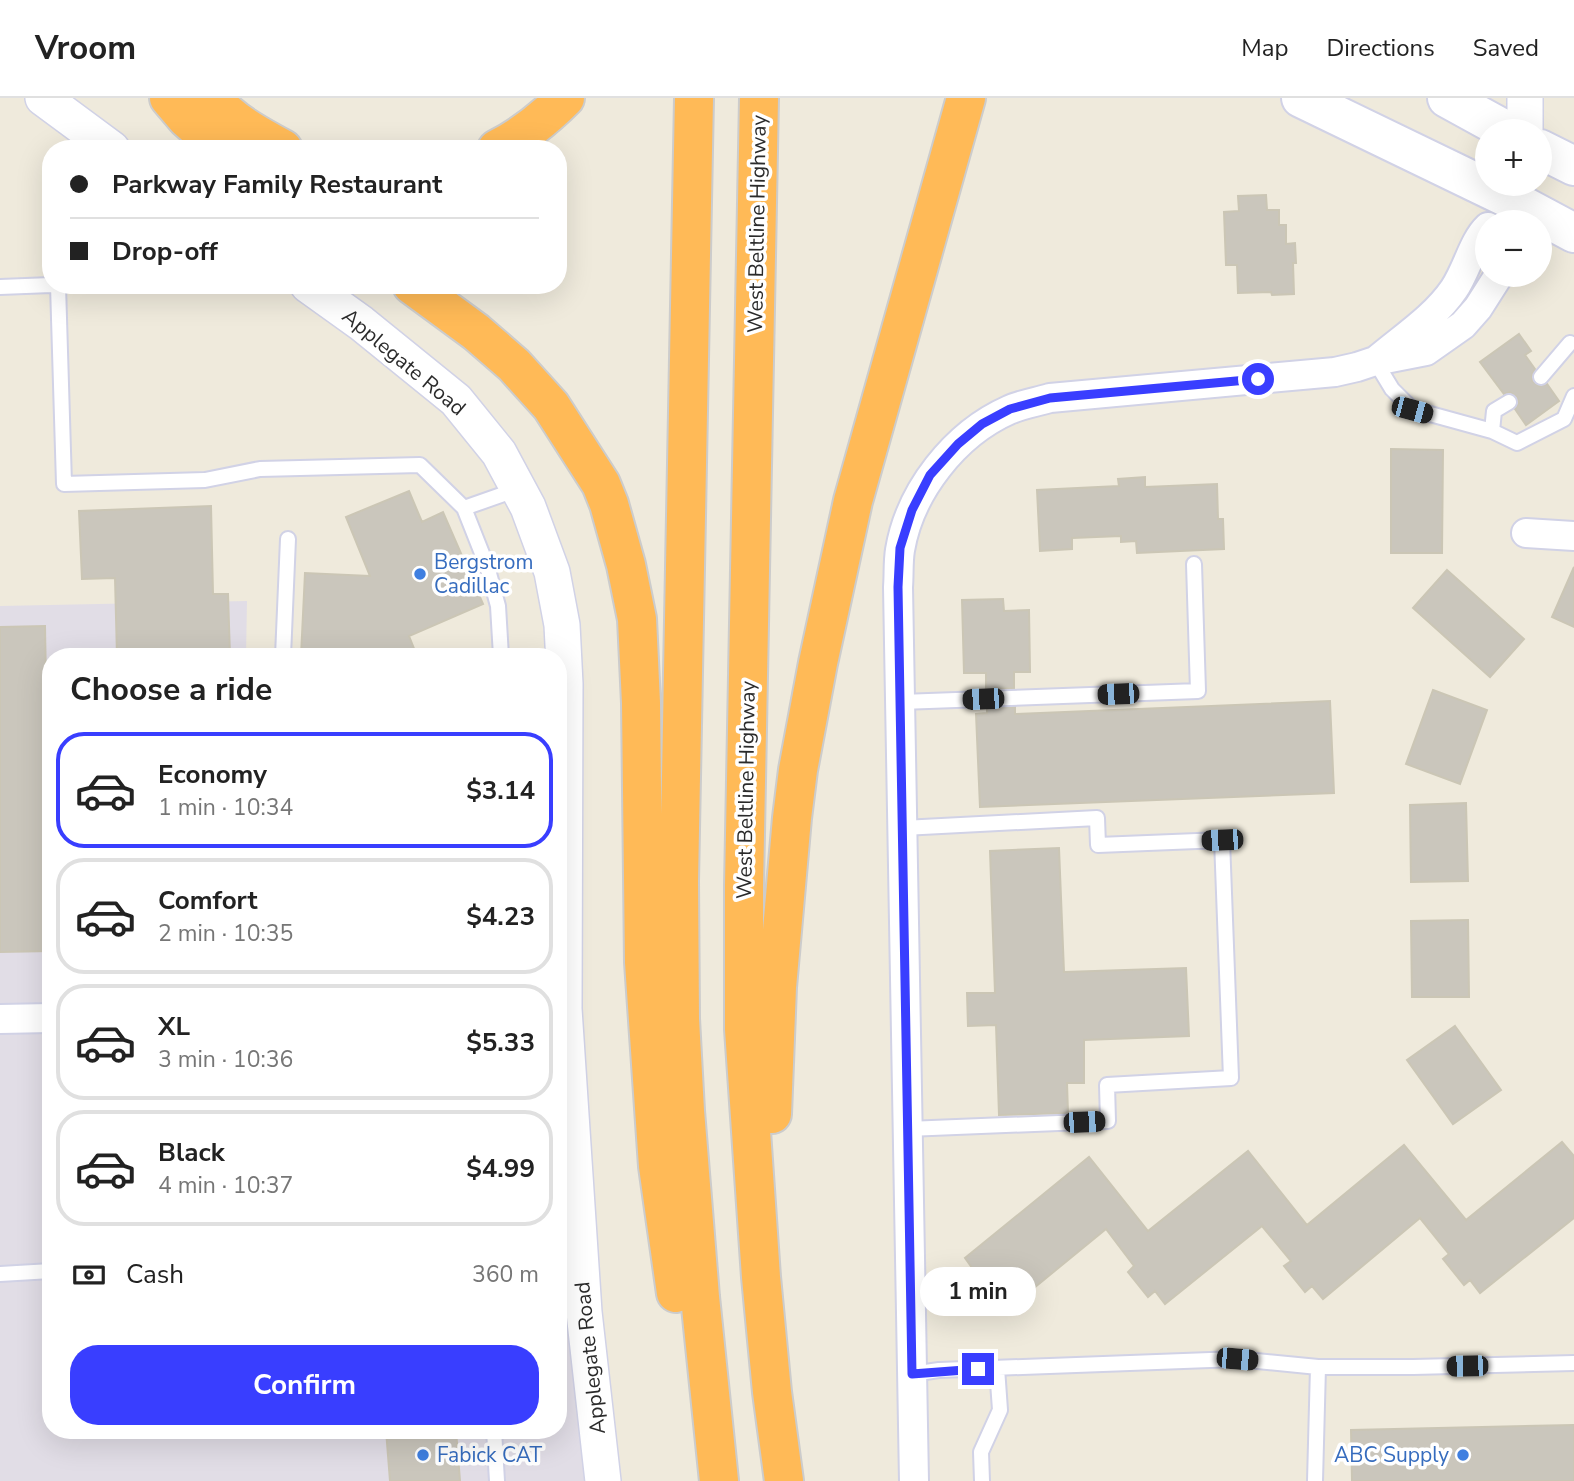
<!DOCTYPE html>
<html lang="en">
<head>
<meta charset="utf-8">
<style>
	:root { --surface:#fff; --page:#f6f6f6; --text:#222; --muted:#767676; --line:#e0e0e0; --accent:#393eff }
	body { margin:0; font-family:"Nunito Sans",sans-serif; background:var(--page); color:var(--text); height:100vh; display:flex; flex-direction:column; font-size:26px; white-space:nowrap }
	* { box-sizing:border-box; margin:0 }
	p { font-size:23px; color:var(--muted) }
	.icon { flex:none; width:38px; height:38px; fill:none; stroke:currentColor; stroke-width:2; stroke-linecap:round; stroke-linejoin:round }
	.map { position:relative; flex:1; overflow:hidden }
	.panel { position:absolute; left:42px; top:550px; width:525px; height:791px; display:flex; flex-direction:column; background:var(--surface); border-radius:28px; box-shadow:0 7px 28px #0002 }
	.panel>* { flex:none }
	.hud { position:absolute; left:42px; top:42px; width:525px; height:154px; border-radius:28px; box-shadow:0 7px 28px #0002; display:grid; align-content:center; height:154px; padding:0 28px; background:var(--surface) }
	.fabs { position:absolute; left:1475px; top:21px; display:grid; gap:14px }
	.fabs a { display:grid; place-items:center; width:77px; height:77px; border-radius:50%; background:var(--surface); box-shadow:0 7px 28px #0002; font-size:35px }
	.end { position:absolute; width:32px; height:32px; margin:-16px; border:9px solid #393eff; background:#fff; box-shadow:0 0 0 4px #fff }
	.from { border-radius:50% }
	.bubble { position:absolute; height:49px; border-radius:24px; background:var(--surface); box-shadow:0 7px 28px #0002; font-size:23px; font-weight:700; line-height:49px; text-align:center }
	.car { position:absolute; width:21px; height:42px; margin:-21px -10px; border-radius:9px; box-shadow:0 0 5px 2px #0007; background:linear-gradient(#222 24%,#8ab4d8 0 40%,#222 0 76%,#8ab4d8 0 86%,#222 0) }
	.hud b { display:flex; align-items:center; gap:24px; height:66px; font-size:26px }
	.hud b+b { border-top:2px solid var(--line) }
	.hud i { width:18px; height:18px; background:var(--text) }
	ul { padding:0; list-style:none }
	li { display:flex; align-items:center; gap:21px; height:116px; margin:0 14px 10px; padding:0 14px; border:4px solid var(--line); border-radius:28px }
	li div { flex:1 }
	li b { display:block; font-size:26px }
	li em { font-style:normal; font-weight:700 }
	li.on { border-color:var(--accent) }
	li>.icon { width:63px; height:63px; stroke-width:1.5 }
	h2 { padding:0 28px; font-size:32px; line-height:84px }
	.pay { display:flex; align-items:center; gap:18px; height:77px; padding:0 28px; font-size:26px }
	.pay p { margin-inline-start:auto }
	.button { display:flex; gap:14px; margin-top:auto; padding:14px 28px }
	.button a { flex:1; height:80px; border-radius:28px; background:var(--accent); color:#fff; font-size:28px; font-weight:700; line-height:80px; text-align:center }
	header { display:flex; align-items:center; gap:42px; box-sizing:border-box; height:98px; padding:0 35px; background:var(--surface); border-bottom:2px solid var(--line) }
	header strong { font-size:33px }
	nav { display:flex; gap:38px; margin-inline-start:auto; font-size:24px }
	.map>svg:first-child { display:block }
	.industrial { fill:#e1dde6 }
	.building { fill:#cac6bc; stroke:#cbc6b5; stroke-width:2 }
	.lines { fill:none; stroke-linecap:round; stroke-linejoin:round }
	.service-casing { stroke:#d1d2e6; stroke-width:18 }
	.minor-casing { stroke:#d1d2e6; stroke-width:32 }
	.tertiary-casing { stroke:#d1d2e6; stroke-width:38 }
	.secondary-casing { stroke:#d1d2e6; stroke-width:42 }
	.motorway-casing { stroke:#ccc; stroke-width:42 }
	.service { stroke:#fff; stroke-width:14 }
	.minor { stroke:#fff; stroke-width:28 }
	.tertiary { stroke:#fff; stroke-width:35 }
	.secondary { stroke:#fff; stroke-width:38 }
	.motorway { stroke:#ffba57; stroke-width:38 }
	.route { stroke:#393eff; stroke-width:9 }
	.shop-dot { fill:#3f7fe0; stroke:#fff; stroke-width:2.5 }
	.labels { text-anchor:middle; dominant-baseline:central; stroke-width:7; stroke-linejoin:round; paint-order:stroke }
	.street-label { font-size:21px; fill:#2b2b2b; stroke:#fff }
	.shop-label { font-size:21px; fill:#366cbe; stroke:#fff; text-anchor:start }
</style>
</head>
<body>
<header>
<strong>Vroom</strong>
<nav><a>Map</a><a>Directions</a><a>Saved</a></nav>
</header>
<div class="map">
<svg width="1574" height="1383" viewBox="0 0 1574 1383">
	<rect width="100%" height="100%" fill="#efeadc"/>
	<path class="industrial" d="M247,503L246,558H51V1332H558V1042L603,1383H0V508Z"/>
	<path class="building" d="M1266,97L1267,112H1279V127H1286V146L1295,145L1296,165H1293L1294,196L1272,197L1271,194L1238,195L1237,167H1226L1224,114L1239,113L1238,98Z
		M1519,236L1531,253L1525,257L1535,271L1532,277V283L1539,288L1547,286L1559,303L1526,327L1515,311L1519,305L1517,299L1510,294L1504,296L1480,264Z
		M1391,351L1443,352L1442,455H1391Z
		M1145,379V389L1217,386L1218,421H1223L1224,451L1137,455L1136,443L1121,444V438L1072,440V451L1040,453L1037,392L1119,388L1118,381Z
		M409,393L422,424L443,414L483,506L409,538L417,558H301L305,475L370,478L346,419Z
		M211,408L213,496H228L230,558H117L115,480L82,481L79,413Z
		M1574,469V529L1552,519Z
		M1447,472L1524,541L1490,579L1413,510Z
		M1003,501L1004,513L1029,512L1030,574H1014V590L986,591V575H964L962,502Z
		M45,528L46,584H51V853L0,854V529Z
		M1433,592L1487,612L1460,686L1406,666Z
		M1330,603L1334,695L980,709L976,616L987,615V610L1015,609V616Z
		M1466,705L1468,783L1411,784L1410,707Z
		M1059,750L1064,874L1186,870L1189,938L1084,942V985H1067L1068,1015L999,1017L996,927L968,928L967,895H995L990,753Z
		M1468,822L1469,899H1412L1411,823Z
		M1455,928L1501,992L1453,1026L1407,962Z
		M1562,1044L1574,1058V1120L1480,1195L1470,1182L1464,1187L1443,1161L1449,1156L1420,1120L1323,1201L1312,1188L1305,1194L1284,1168L1291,1163L1262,1128L1165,1206L1155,1193L1148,1199L1128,1174L1134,1168L1106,1131L1007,1212L997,1200L990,1205L969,1179L975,1174L965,1160L1089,1059L1148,1133L1248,1053L1307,1127L1404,1047L1466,1122Z
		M1574,1327V1383H1352L1351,1332Z
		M386,1332H456L460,1383H390Z"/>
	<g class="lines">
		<defs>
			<path id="service" d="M58,187L64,386L205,382L260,371L420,367L464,410L518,391
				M0,189L51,187
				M1375,263L1392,291L1412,311L1492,333L1517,345L1564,321L1574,298
				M1541,279L1570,245
				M1492,333L1494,313L1509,304
				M464,410L487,468L498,508L501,558
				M283,558L288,441
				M901,604L1198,593L1194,466
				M903,730L1097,720L1098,747L1222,742L1231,980L1107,987L1108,1023L907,1031
				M0,1176L51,1173
				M912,1276L939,1272L1237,1261L1318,1269
				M494,1332L497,1383
				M982,1383L981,1354L1000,1312L997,1270
				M1315,1383L1318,1269H1413L1574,1265"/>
			<path id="minor" d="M1378,261C1404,239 1435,219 1454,191C1467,172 1473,143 1488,129
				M1526,435L1574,438
				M0,921L51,920
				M914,1383L898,489C899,477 898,464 900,452C910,393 955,336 1009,312C1022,306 1037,304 1050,300L1335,274L1357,269L1375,263L1426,253L1463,227L1478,210L1499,177"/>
			<path id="tertiary" d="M43,0L112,51
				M1525,0V33
				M308,187L361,225L456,302L499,355L528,409L552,474L562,527L565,586L564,911L584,1214L603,1383"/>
			<path id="secondary" d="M1301,0L1514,103L1574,135
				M1447,0L1507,33
				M1540,51L1574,68"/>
			<path id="motorway" d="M169,0L186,20L221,51
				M212,0C231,23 257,37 283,51
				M694,0L679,783L680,921L685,1013L700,1199L719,1383
				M759,0L744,788V931L761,1179L772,1294L784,1383
				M497,51C523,38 544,21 565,0
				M412,187L476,234L514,267L551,308L601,386L609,406L626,467L637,521L641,605L644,864L658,1068L676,1195
				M772,1016L777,889L792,720L798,672L818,565L853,403L966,0"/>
		</defs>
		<use href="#service" class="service-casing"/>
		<use href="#minor" class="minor-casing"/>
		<use href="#tertiary" class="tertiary-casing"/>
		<use href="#secondary" class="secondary-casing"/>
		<use href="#motorway" class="motorway-casing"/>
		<use href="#service" class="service"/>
		<use href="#minor" class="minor"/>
		<use href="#tertiary" class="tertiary"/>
		<use href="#secondary" class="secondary"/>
		<use href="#motorway" class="motorway"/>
	</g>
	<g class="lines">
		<path class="route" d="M978,1271L912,1276L898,489L900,450L912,412L930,377L958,346L982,326L1010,311L1050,300L1258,281"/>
	</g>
	<g class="shop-dot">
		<circle cx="420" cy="476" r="7"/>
		<circle cx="423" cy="1357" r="7"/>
		<circle cx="1463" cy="1357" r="7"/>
	</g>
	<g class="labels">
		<g class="street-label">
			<text transform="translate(757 126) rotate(-89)">West Beltline Highway</text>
			<text transform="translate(404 264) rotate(40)">Applegate Road</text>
			<text transform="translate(746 692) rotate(-89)">West Beltline Highway</text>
			<text transform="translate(590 1260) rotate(-96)">Applegate Road</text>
		</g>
		<g class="shop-label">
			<text x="434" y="464">Bergstrom<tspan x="434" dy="24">Cadillac</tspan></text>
			<text x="437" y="1357">Fabick CAT</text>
			<text x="1449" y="1357" text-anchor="end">ABC Supply</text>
		</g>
	</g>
</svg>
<div class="fabs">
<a>+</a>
<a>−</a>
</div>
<i class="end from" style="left:1258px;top:281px"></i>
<i class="end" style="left:978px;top:1271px"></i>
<div class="bubble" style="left:920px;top:1169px;width:116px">1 min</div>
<i class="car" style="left:1412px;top:312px;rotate:105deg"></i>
<i class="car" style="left:1118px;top:596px;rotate:268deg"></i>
<i class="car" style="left:983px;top:601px;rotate:268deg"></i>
<i class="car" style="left:1222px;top:742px;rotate:268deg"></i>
<i class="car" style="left:1084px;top:1024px;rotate:88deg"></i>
<i class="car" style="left:1237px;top:1261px;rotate:95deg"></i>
<i class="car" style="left:1467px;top:1268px;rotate:269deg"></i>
<div class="hud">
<b><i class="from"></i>Parkway Family Restaurant</b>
<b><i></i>Drop-off</b>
</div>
<section class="panel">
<h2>Choose a ride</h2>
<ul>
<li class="on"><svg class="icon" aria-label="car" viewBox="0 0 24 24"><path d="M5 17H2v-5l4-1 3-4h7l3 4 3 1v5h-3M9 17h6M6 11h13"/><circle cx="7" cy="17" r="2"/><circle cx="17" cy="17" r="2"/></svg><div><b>Economy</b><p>1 min · 10:34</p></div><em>$3.14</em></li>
<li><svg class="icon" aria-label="car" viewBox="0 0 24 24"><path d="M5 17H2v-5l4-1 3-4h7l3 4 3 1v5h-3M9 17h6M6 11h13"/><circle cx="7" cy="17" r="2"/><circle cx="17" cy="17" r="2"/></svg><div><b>Comfort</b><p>2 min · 10:35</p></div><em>$4.23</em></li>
<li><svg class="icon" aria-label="car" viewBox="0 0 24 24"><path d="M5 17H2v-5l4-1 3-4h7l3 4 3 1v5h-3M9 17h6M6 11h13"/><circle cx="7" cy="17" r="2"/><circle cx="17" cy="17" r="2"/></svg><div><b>XL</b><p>3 min · 10:36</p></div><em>$5.33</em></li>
<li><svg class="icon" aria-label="car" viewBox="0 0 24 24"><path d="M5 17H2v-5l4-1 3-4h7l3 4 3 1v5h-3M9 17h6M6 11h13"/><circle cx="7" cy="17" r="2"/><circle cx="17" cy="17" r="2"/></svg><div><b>Black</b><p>4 min · 10:37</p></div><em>$4.99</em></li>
</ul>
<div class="pay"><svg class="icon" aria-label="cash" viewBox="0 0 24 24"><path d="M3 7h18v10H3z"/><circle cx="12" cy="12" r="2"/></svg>Cash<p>360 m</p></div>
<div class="button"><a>Confirm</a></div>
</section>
</div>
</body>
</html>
